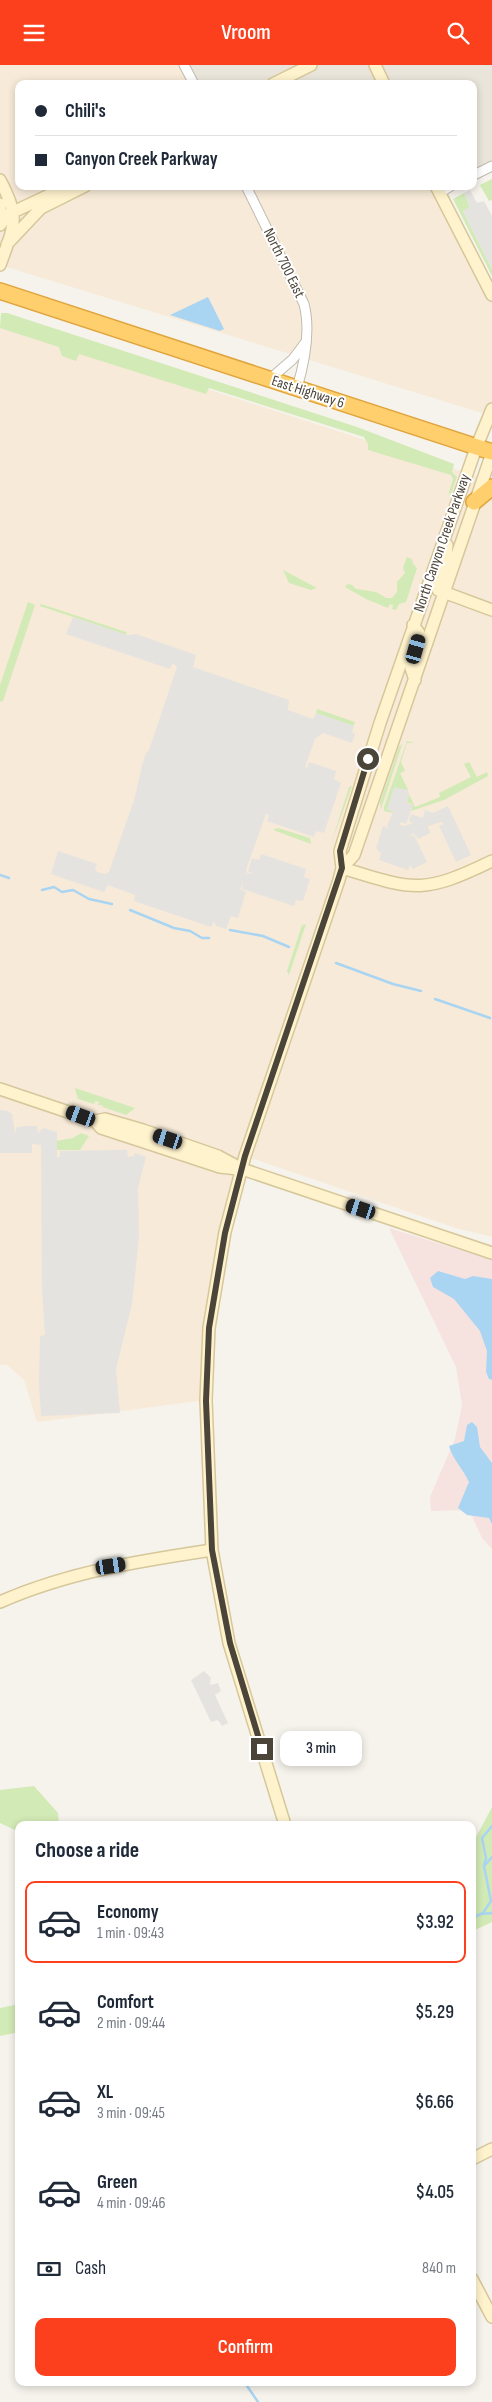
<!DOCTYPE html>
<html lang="en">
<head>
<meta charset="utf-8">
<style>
	:root { --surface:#fff; --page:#f2f2f3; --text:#1f2937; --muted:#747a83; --line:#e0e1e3; --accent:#fc3f1d }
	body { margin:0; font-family:"Sofia Sans Condensed",sans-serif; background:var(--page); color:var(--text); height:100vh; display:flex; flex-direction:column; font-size:19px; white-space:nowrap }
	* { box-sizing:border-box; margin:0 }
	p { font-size:16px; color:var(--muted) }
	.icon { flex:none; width:28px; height:28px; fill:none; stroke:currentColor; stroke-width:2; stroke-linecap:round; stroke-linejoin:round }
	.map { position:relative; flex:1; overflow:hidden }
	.panel { position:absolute; left:15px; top:1756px; width:461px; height:565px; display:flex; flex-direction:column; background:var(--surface); border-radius:10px; box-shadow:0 2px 8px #0003 }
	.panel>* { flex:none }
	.guide { position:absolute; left:15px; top:15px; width:462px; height:110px; border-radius:10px; box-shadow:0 2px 8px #0003; display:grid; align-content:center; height:110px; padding:0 20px; background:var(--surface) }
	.end { position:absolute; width:22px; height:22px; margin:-11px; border:6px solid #4b4439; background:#fff; box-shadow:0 0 0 2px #fff }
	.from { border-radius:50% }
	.bubble { position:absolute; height:35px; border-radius:10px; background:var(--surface); box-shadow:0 2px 8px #0003; font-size:16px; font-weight:600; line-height:35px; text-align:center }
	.car { position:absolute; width:15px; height:30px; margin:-15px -8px; border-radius:6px; box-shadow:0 0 4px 1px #0007; background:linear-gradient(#222 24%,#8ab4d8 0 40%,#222 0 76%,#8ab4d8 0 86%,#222 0) }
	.guide b { display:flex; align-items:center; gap:18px; height:48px; font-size:19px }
	.guide b+b { border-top:1px solid var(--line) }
	.guide i { width:12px; height:12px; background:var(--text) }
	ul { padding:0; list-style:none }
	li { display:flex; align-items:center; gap:15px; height:82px; margin:0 10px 8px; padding:0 10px; border:2px solid transparent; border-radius:10px }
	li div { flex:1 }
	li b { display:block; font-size:19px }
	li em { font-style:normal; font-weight:600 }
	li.active { border-color:var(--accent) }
	li>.icon { width:45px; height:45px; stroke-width:1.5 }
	h2 { padding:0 20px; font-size:22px; line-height:60px }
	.pay { display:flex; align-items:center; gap:12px; height:55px; padding:0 20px; font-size:19px }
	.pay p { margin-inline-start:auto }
	.primary-button { display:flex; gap:10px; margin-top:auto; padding:10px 20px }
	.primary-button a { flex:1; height:58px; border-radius:10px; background:var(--accent); color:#fff; font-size:20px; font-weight:600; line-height:58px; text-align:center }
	header { display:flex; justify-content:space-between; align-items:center; height:65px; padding:0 20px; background:var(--accent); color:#fff; font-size:22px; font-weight:600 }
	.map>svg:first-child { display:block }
	.residential { fill:#eae5da }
	.commercial { fill:#f7ead8 }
	.medical { fill:#f6e3e0 }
	.green { fill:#d2eab5 }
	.parking { fill:#e5e3e0 }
	.water { fill:#a9d4f2 }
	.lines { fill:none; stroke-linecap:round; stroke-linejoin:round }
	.stream { stroke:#a9d4f2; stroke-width:2.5 }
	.street-casing { stroke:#c2bbae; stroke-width:11 }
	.secondary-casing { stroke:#d6c79b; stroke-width:14 }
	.highway-casing { stroke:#e0a43c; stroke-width:18 }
	.street { stroke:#fff; stroke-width:9 }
	.secondary { stroke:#fff3cd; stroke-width:11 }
	.highway { stroke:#ffcf6e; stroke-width:15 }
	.route { stroke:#4b4439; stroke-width:6 }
	.labels { text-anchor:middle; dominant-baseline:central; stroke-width:4; stroke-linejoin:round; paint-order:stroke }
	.street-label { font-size:15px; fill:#4b4439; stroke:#fff }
</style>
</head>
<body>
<header><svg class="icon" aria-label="menu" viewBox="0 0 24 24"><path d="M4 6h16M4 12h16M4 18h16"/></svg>Vroom<svg class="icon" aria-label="search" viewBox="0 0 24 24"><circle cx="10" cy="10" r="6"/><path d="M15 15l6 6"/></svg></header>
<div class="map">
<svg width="492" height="2337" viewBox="0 0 492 2337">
	<rect width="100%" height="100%" fill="#f6f3ec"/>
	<path class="residential" d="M184,0H492V101L474,110V19H194Z"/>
	<path class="commercial" d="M0,0H184L194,19H19V121H436L492,230V351L0,200Z
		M0,257L492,416V1172L456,1163L245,1091L212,1238L206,1335L37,1357L24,1315L7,1300H0Z"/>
	<path class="medical" d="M389,1163L492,1195V1484L482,1473L469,1445L431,1446L430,1432L455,1374L462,1340L456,1302Z"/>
	<path class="green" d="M492,114V135L489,136L480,120Z
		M464,128L470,142L463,146L492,204V211L453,134Z
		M1,248H7L357,362L454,399L452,407L457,412L450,432L449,427L453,414L451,410L368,385V379L364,372L209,323L206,329L79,289L76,296L62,291L59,282L0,263Z
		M407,492L412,494L413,499L417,503L406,537L399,539L396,545L392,544L393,540L390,539L388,543L366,534L345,522L347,519L352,520L356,524L376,527L386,533H392L397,527V517L405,508L403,503Z
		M283,505L317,523L311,525L289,518Z
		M28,537L35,540L3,636L0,637V620Z
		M41,539L126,567L127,570L40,541Z
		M317,644L355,657L353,661L316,648Z
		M407,676L414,678H407L401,697L405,706L400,708L408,725L400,724L393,748L384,746V742Z
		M403,678L402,680L381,744L380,737L399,682Z
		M469,697L477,712L487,707L488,711L444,735L411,746L413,740L407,737L409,729L415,742L440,732L439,728L471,712L464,699Z
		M352,721L331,779L349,722Z
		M278,763L310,773L311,779L273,765Z
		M306,859L289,910L287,906L302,860Z
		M75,1023L135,1043L126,1050L103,1042L102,1040H98L99,1037L95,1036L94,1039L78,1034Z
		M81,1068L89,1071L80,1085H56V1076L73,1073Z
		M34,1721L58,1748L59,1760H19V1767L0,1758V1725Z
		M492,1742V1857L473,1866V1778Z
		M19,1939V1967L0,1971V1943Z"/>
	<path class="parking" d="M470,125L477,138L484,136L492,151V204L463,146L470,142L464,128Z
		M73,552L127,570L136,569L196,590L193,602L289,635L288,645L313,654L316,648L354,661L352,667L355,669L352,678L323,668L315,674L305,702L307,703L309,697L336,706L334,714L341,718L324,768L316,766L314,772L267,756L269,750L266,749L246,805L247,808L253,809L248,806L252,793L259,795L261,789L306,804L304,812L310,814L303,836L296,835L294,841L242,824L243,818L240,824L246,827L238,853L231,851L226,864L216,861L214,856L211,862L134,836L135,830L108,820L104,827L51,809L58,786L97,799L95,804L97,807L105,809L109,807L135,732L142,700L146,688L149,685L177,602L173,598L170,604L66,569Z
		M394,722L408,725L409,729L407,738L413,740L406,759L400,757V760L405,761L413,758L409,756L411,749L423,753L425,745L433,748L448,741L471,790L456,797L439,761L444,759L441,757L428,761L430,768L418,774L414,768L408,771L414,770L427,797L413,804L410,800L408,805L379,795L381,788L376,783L383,761L389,764L387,761L393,747L387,744Z
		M0,1045L8,1046L12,1049L15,1068L17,1062L27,1061H37L38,1068L43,1063L57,1067V1092H60V1086L116,1085H127L128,1092L134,1091L135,1088L146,1092L138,1123L139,1173L132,1239L116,1304L120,1348L41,1351L39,1320L40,1271L45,1270L42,1227L41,1080L32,1079V1088H0Z
		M204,1606L211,1613L210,1620L218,1618L221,1626L215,1630L228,1658L222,1661L218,1655L211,1657L191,1615Z"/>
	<path class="water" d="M208,232L224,264L220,266L170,250Z
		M438,1206L465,1214L473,1211L492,1214V1315L489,1314L486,1307L487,1286L480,1266L454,1234L433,1222L430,1213Z
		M472,1357L477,1362L480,1382L492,1398V1459L489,1453L467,1450L458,1443L469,1417C463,1404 452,1393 449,1381L464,1376L467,1360Z"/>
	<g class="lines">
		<path class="stream" d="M0,810L9,813
			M42,825L54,822L62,827L73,825L89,834L112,839
			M130,845L174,863L190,866L202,873H209
			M230,865L263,871L289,882
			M336,898L393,919L421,926
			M435,934L490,953
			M484,1800L486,1793L482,1773L492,1761
			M481,1849L492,1848
			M472,1853L483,1848L491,1836L484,1801L492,1792
			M245,2318L258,2337"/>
		<defs>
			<path id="street" d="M184,0L194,19
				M474,110L492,101
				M246,121L304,239C311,266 305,296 297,323
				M439,128L451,121
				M270,314L293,294L305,278"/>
			<path id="secondary" d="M375,0L384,19
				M273,19L311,0
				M0,115C21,154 14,160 0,200
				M436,121L492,230
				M0,139V158
				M0,160L9,149L64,123
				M7,179L41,143L85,121
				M447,480L446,495L437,522L438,525L492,545
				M413,560L419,568L411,603L415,615
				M342,803L354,790L492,388
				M342,803C414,825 422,830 492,796
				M0,1024L95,1056L101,1063L144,1077L220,1102L238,1104
				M95,1056L105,1054L143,1065L218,1091L242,1104L492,1188
				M0,1537C68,1507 139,1496 212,1485
				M285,1760L229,1578L212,1485L206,1335L209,1263L225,1167L245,1091L339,815L342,803L340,786L380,658L476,383L492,344
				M472,2094L492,2084
				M472,2214L492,2252"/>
			<path id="highway" d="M0,226L492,387
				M474,437L492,422"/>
		</defs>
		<use href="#street" class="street-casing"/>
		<use href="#secondary" class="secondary-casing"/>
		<use href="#highway" class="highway-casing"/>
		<use href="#street" class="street"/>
		<use href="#secondary" class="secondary"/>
		<use href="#highway" class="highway"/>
	</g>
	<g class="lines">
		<path class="route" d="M262,1684L230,1578L212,1485L206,1336L209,1263L225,1168L245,1091L342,803L340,786L368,694"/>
	</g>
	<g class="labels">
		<g class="street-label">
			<text transform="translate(284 198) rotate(64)">North 700 East</text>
			<text transform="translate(308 327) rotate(18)">East Highway 6</text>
			<text transform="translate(442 478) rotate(-71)">North Canyon Creek Parkway</text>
		</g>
	</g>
</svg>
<i class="end from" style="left:368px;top:694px"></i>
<i class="end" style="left:262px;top:1684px"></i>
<div class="bubble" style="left:280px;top:1666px;width:82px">3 min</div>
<i class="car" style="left:416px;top:584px;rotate:16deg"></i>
<i class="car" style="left:81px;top:1051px;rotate:290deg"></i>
<i class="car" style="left:168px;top:1074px;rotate:288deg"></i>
<i class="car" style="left:361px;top:1144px;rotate:288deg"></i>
<i class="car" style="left:111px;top:1501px;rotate:81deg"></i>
<div class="guide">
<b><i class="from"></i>Chili's</b>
<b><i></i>Canyon Creek Parkway</b>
</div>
<section class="panel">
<h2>Choose a ride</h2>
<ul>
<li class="active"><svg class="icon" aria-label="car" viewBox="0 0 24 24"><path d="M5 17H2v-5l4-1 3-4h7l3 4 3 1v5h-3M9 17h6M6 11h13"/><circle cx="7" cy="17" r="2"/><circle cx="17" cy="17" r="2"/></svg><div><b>Economy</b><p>1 min · 09:43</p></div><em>$3.92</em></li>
<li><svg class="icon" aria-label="car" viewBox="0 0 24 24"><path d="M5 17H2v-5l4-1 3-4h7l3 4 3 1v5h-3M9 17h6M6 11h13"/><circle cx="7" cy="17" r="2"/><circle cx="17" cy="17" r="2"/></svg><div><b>Comfort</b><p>2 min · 09:44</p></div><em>$5.29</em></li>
<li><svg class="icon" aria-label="car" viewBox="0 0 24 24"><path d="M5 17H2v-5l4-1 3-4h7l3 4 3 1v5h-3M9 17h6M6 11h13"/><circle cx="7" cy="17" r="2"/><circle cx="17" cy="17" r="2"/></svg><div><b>XL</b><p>3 min · 09:45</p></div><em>$6.66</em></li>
<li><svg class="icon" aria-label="car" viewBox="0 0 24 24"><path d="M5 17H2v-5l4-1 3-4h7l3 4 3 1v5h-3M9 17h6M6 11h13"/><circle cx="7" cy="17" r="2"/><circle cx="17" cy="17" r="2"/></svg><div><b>Green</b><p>4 min · 09:46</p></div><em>$4.05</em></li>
</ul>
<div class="pay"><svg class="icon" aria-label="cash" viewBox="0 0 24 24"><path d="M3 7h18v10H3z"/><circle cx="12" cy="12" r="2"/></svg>Cash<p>840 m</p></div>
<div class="primary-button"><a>Confirm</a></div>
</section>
</div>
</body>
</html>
